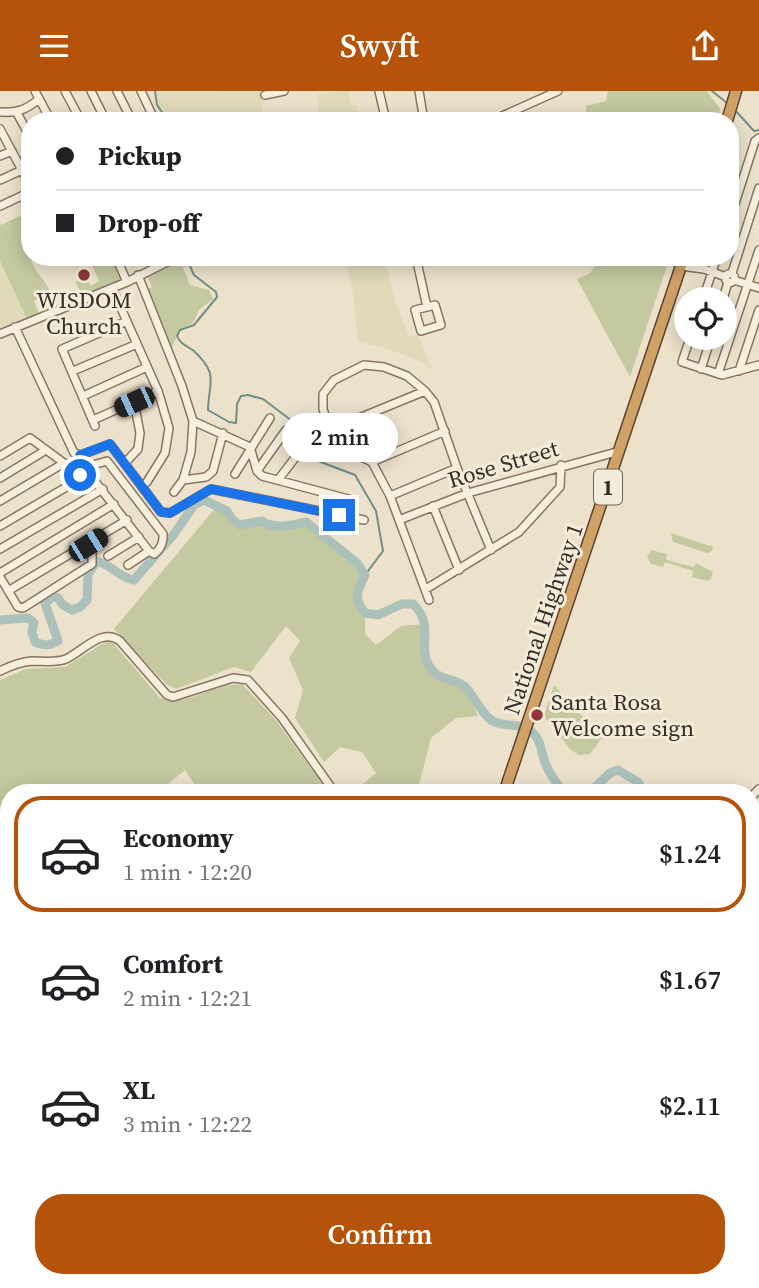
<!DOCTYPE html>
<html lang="en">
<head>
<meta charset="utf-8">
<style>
	:root { --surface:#fff; --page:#f6f6f6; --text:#202124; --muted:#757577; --line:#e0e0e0; --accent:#b45309 }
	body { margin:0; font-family:"Source Serif 4",serif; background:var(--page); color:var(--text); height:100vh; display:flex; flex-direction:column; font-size:26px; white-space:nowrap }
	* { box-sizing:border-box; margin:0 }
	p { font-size:23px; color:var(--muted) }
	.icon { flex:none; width:38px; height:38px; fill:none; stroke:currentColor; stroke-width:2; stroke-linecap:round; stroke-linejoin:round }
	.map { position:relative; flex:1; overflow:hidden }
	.drawer { position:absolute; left:0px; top:693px; width:760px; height:504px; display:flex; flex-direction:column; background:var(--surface); border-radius:28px 28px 0 0; box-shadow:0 4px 18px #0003 }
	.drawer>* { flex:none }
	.top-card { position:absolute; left:21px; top:21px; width:718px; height:154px; border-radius:28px; box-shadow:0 4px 18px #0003; display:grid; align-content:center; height:154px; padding:0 35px; background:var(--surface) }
	.controls { position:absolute; left:674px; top:196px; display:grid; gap:14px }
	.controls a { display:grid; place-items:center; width:63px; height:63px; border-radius:50%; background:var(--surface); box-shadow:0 4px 18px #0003; font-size:35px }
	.end { position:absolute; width:32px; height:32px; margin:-16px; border:9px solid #1a73e8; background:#fff; box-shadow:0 0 0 4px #fff }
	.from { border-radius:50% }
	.bubble { position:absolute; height:49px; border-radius:24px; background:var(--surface); box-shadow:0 4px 18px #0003; font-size:23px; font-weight:600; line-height:49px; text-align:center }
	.car { position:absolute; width:21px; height:42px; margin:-21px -10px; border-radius:9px; box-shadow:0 0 5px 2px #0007; background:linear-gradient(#222 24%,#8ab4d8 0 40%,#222 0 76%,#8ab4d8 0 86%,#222 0) }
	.top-card b { display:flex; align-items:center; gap:24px; height:66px; font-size:26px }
	.top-card b+b { border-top:2px solid var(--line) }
	.top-card i { width:18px; height:18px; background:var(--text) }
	ul { padding:12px 0 0; list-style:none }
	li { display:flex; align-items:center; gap:21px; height:116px; margin:0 14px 10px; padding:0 21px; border:4px solid transparent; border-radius:28px }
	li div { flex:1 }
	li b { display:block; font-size:26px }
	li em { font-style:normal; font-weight:600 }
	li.current { border-color:var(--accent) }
	li>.icon { width:63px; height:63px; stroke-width:1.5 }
	.cta { display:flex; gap:14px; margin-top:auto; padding:14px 35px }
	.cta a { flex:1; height:80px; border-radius:28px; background:var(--accent); color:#fff; font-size:28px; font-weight:600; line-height:80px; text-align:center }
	header { display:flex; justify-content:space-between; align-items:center; height:91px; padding:0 35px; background:var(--accent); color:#fff; font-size:32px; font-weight:600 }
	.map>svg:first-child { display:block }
	.farmland { fill:#e1daba }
	.green { fill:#c5c9a0 }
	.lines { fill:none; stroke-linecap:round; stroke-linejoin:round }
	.stream { stroke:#728f87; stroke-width:2 }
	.river { stroke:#abc1ba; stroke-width:9 }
	.minor-casing { stroke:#877561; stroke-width:10 }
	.major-casing { stroke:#564434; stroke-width:12 }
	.highway-casing { stroke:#564434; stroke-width:13 }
	.minor { stroke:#f7efde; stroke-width:7 }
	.major { stroke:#ead5a8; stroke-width:9 }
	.highway { stroke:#d2a166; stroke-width:10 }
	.route { stroke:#1a73e8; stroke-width:9 }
	.poi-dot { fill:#913638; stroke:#f4ecdb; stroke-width:2.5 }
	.labels { text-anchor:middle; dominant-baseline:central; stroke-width:6; stroke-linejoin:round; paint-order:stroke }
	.shield { fill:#f4ecdb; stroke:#71665a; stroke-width:2 }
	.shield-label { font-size:21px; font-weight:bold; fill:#392d23 }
	.poi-label { font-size:23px; fill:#392d23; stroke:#f4ecdb }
	.street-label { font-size:23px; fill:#392d23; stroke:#f4ecdb }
</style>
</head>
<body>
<header><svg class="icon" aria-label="menu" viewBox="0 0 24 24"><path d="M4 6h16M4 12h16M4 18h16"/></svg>Swyft<svg class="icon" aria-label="share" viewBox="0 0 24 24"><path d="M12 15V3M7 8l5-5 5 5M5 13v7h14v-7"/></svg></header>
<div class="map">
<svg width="759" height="1197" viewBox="0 0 759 1197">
	<rect width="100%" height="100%" fill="#ece2cc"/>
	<path class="farmland" d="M260,0L263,13L261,30H168L157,14L155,1Z
		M334,0H349L351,15L357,14L359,30H320L317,4Z
		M345,166H383L396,211L409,245L418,244L433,280L420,270L382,256L358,251L353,203Z
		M0,170L28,230L0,239Z"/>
	<path class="green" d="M608,0H707L720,18L716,30H586V15L606,10Z
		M30,120V139L28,141L30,166H38L31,170C37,183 45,189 51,202L34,210L40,226L28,230L0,170V132L1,134Z
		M91,166H115L124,189L83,206L75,191L86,187L91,195L99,190L89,167Z
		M601,166H670L630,286L577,188L590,182Z
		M180,169L190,194L209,199L213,208L199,219L193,232L180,239L170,260L145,200L152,196L146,183Z
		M217,415C227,420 230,427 239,434L262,430C275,439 291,434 306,431C327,448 351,461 365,484L358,500L357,512L365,522V543L376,554L401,535L426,533C424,548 422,569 434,581C442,588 456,591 465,596L478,625L456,627L431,647L417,702H352L376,682L362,661L340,656L324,671L295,627L303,599L289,567L300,550L286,535L251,581L234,576L176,598L166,593L114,538Z
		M671,442L713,456L712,460L707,462L673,451Z
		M651,459L667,463L666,469L694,476L696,472L713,481L711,488L707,490L692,486L693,480L665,471L663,476L651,473L647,466Z
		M107,550L113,552L160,607C189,617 216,590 243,594L275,628L329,702H200L185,679L157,702H9V764L0,755V589L26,578L65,576Z
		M554,594L602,647L590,663L579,664L571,659L544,625Z
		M752,952L757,960L753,969L755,973H759V1005L753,1013L751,1011Z"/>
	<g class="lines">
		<path class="stream" d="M155,0L157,14L168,30
			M712,0L727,12
			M734,18L754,40L759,39
			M186,166L194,184L216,201L217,206L194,234L180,239L177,245C180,253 187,255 194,260C219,284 209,289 208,319L229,331L236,332L237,313L241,305L248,304L263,308L304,339L318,370L355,384L376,420L383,460L365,484"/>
		<path class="river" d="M0,529L28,527L34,532L32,541L35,551C44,555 49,555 58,550L45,512L52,506L58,507L63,514L72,519L80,516L87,509L88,483L97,470C111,474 120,487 134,489L174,443L194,414L204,409L227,420L231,427L239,434L262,430C275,439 291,434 306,431L357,472L365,484C357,501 353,507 365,522L378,524L402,513H413C438,536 412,561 435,582C442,589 456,588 464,595C474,604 480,621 491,629C503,637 521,631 532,641C540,648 540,655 543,665C546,678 556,692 565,702
			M589,702L610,682L618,679L638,691L644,702
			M751,758L759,759
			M759,801L755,805L759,822"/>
		<defs>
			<path id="minor" d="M35,0L51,30
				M65,0L81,30
				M91,0L106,30
				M117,0L132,30
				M141,0L155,30
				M379,0L386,30
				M419,0L424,30
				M265,4L284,0
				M0,21C17,22 26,19 39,8
				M17,22L30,46
				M491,30L558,0
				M0,38L30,94
				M0,65L12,60
				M0,89L22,79
				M0,115L30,101
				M730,128L755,50L759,47
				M116,166L127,191
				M416,166L427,216
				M683,169L697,172L704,178
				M681,175L704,178L726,186
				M732,182L759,97
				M725.5 187a4.5 4.5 0 1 1 9 0a4.5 4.5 0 1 1-9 0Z
				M138,184L182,295L193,330L191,361L183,389L174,401
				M734,189L759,197
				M112,197L158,300L169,337L165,362L147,391
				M703,208L717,166
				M723,208L728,191
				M435,214L441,234L421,240L415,219Z
				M15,236L74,362L81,364L110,353L161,421L170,422L211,398L364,429
				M0,243L127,191L177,166
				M690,247L682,271L722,284L759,274
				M701,278L711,247
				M73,280L137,253
				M739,280L759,219
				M718,283L759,159
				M83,305L147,276
				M93,329L158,300
				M193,330L250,356L257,380L262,385L352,409
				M95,335L62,258L127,230
				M330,339L425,300
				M0,365L30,347L64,372L77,378
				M372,371L445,340
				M125,372L138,358L140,342L134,311
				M86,376L107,370L163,443C164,451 160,459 154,463L149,460L87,380
				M257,380L286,339
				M235,383L270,327
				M0,387L46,359
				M183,389L206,386L213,380L223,342
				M278,389L301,359
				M390,405L457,377
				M0,410L64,372
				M433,415L459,479
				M399,429L468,402L620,360
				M0,435L80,388L82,384
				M0,458L103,398
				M108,465L139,446
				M128,474L149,460
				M0,482L114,413
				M0,486L18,516L23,517L92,473V461L88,454
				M426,498L519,441L560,396L561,374
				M8,500L127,429
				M429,509L390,405L372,371L343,357L330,339L323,318V303L334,289L364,274L384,276L407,285L425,300L434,311L457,377L491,459
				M0,580C10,575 21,571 32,570C44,570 55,572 66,568C83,560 102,536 120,550L167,604L173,606L233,587L248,589L282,627L335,702
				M751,706L759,698
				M751,735L759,743
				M751,875L759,883
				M751,899L759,889
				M751,902L759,908
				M0,925L9,928
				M0,981L9,956
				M751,1141L759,1145
				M751,1154L756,1157L759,1153
				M751,1166L759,1171
				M0,1174L9,1177
				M36,1188L61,1197
				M456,1188L478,1197
				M724,1188L732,1197
				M397,1197L400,1188
				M501,1197L510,1188
				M553,1197L562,1188"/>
			<path id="major" d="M751,1065L759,1056
				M617,1197L626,1188"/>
			<path id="highway" d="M727,30L736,0
				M504,702L684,166
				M340,1197L343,1188"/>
		</defs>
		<use href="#minor" class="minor-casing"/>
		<use href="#major" class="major-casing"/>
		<use href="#highway" class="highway-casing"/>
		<use href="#minor" class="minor"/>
		<use href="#major" class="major"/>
		<use href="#highway" class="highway"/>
	</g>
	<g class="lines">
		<path class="route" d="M80,384L85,383L87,380L82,374L80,364L110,353L161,421L170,422L211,398L339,424"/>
	</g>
	<g class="poi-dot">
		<circle cx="84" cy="184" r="7"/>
		<circle cx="537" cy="624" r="7"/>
	</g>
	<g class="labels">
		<rect class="shield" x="594" y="378.5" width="28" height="35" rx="5"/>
		<g class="shield-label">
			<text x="608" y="396">1</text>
		</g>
		<g class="poi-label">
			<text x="84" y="209">WISDOM<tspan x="84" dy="26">Church</tspan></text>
			<text x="551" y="611" text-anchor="start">Santa Rosa<tspan x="551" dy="26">Welcome sign</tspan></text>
		</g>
		<g class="street-label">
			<text transform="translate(503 373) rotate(-17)">Rose Street</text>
			<text transform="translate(543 528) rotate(-71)">National Highway 1</text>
		</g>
	</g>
</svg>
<div class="controls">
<a><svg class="icon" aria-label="locate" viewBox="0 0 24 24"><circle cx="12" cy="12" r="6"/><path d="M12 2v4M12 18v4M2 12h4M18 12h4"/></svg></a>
</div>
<i class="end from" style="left:80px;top:384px"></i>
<i class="end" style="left:339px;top:424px"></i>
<div class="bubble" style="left:282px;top:322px;width:116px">2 min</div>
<i class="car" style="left:134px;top:311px;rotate:246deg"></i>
<i class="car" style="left:88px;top:454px;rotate:58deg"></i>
<div class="top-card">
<b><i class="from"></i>Pickup</b>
<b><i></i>Drop-off</b>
</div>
<section class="drawer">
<ul>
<li class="current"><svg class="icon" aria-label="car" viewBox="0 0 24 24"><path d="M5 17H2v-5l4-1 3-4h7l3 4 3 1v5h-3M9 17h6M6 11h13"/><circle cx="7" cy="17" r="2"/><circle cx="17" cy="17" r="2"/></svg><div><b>Economy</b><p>1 min · 12:20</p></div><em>$1.24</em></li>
<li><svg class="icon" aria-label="car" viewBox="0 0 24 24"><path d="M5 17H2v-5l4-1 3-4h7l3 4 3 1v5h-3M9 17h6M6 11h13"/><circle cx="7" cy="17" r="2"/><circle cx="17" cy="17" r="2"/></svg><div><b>Comfort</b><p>2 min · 12:21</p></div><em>$1.67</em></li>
<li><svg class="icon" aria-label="car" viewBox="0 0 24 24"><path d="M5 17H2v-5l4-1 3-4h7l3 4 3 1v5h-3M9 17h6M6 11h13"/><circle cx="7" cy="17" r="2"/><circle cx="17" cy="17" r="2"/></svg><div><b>XL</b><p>3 min · 12:22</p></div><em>$2.11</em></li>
</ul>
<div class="cta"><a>Confirm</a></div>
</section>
</div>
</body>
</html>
